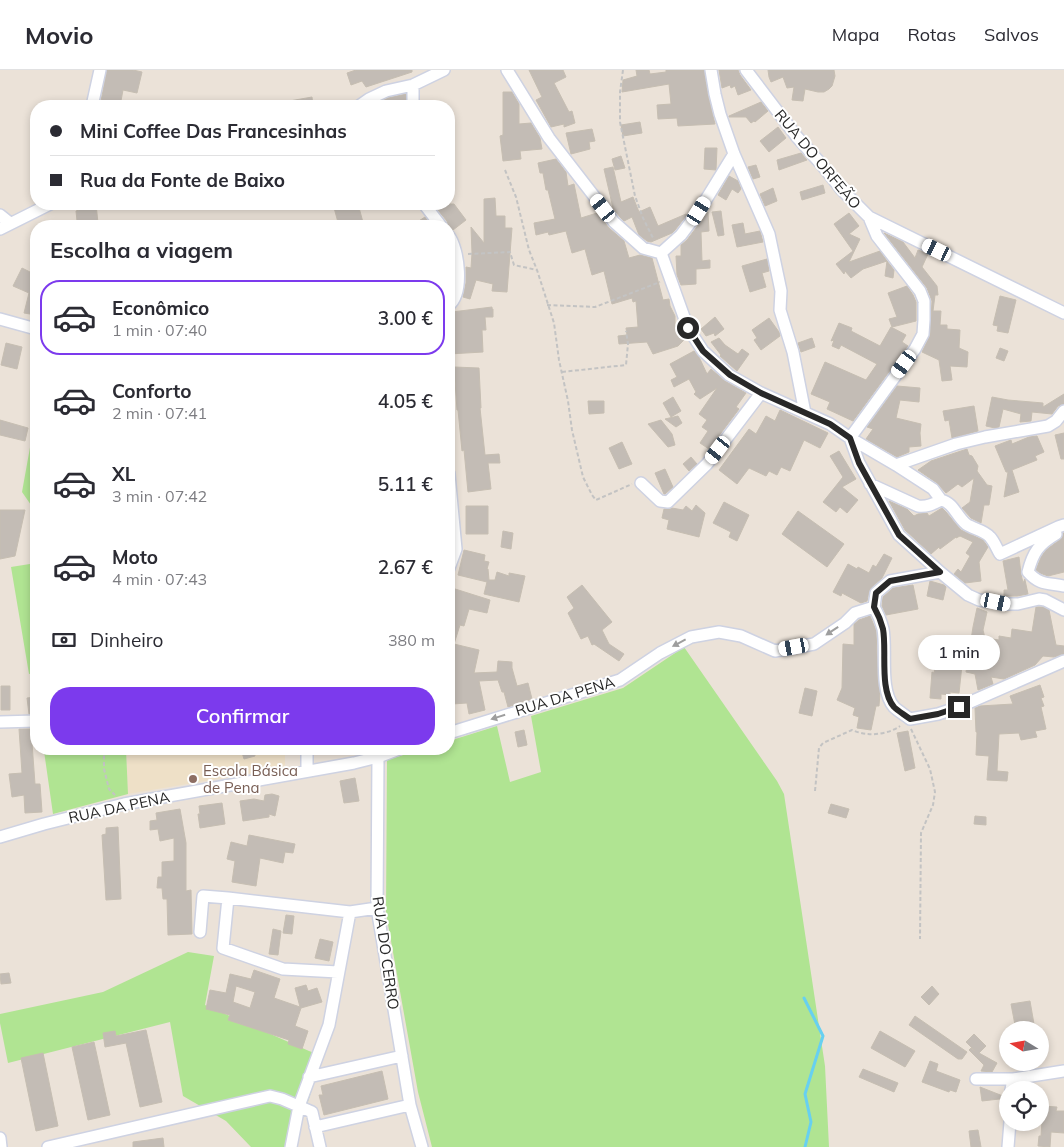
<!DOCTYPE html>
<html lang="pt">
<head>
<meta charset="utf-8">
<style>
	:root { --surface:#fff; --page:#f2f2f3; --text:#2b2b33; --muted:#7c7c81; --line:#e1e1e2; --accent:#7c3aed }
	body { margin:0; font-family:Mulish,sans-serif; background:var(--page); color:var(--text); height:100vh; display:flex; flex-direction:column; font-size:19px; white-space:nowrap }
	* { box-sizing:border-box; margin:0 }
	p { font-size:16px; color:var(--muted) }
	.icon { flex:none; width:28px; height:28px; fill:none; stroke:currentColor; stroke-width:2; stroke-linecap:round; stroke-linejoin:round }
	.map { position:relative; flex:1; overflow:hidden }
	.drawer { position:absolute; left:30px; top:150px; width:425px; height:535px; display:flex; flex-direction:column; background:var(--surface); border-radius:20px; box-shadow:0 2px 8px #0003 }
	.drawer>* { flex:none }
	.hud { position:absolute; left:30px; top:30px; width:425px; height:110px; border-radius:20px; box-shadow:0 2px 8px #0003; display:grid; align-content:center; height:110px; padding:0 20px; background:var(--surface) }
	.needle { width:32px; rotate:281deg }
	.buttons { position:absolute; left:999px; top:951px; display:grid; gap:10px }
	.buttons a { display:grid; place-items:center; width:50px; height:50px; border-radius:50%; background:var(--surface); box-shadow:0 2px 8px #0003; font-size:25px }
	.end { position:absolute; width:22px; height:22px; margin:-11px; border:6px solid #282828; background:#fff; box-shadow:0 0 0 2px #fff }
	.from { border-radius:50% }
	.bubble { position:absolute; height:35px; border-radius:18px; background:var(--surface); box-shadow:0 2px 8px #0003; font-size:16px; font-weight:600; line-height:35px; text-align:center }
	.car { position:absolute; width:15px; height:30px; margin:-15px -8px; border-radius:6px; box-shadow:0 0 4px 1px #0007; background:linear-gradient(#fff 24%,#345 0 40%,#fff 0 76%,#345 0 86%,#fff 0) }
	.hud b { display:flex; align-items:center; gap:18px; height:48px; font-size:19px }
	.hud b+b { border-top:1px solid var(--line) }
	.hud i { width:12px; height:12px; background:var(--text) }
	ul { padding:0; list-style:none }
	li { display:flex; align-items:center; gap:15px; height:75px; margin:0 10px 8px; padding:0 10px; border:2px solid transparent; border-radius:20px }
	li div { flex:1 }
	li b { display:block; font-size:19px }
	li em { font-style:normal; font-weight:600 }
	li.selected { border-color:var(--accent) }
	li>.icon { width:45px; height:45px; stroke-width:1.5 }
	h2 { padding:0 20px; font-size:22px; line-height:60px }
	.pay { display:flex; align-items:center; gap:12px; height:55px; padding:0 20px; font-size:19px }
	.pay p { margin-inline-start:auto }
	.button { display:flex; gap:10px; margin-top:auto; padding:10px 20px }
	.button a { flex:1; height:58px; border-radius:20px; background:var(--accent); color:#fff; font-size:20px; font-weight:600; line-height:58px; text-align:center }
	header { display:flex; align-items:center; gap:30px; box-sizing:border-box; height:70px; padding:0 25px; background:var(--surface); border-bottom:1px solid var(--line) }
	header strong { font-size:24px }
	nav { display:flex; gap:28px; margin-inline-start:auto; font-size:18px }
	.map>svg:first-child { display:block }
	.education { fill:#eee0c7 }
	.green { fill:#b0e492 }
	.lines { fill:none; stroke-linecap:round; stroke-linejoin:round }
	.stream { stroke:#67d0f1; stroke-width:3 }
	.building { fill:#c3bcb5; stroke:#c6beb2; fill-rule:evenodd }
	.minor-casing { stroke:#ced2e2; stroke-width:14 }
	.path { stroke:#c3c3c3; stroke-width:2; stroke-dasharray:4 2.5; stroke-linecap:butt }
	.minor { stroke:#fff; stroke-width:11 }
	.oneway { fill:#9e9e9e }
	.route { stroke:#282828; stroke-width:6 }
	.education-dot { fill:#8d6e63; stroke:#fff; stroke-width:2 }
	.labels { text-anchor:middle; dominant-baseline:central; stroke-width:4; stroke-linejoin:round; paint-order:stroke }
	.street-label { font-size:15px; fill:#282828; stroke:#fff }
	.education-label { font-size:15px; fill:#785e54; stroke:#fff; text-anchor:start }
</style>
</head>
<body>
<header>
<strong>Movio</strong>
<nav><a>Mapa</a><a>Rotas</a><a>Salvos</a></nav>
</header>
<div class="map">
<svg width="1064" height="1077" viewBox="0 0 1064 1077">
	<rect width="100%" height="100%" fill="#ebe2d8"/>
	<path class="education" d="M126,679H285V695L282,698L128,724Z"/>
	<path class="green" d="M36,344V481L31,435L22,422Z
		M36,493V603L29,604L11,497Z
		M684,577L777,711L784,724L825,996L829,1077H432L418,1022L386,843L387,690L423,679H449V671L497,656L510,712L541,702L531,646L623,618Z
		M55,679H126L128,724L53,744L44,681Z
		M188,882L214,886L205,935L309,981L323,986L300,1056L297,1077H251L226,1051L183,1026L170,952L8,993L0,953V944L103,922Z"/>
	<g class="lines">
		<path class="stream" d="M804,928L823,966L805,1024L811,1052L805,1077"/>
	</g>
	<path class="building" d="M107,0H133L142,2L137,23L123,20L120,36H100Z
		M356,0H412V2L366,17L362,11L351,15L347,3Z
		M529,0H563L566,7L554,13L569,42L572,41L575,53L564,57V54L551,57L536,30L542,27Z
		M636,0H649L650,4L666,2V0H704L708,25L715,54L678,56L677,48L658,49L657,35L671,34L669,14L622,22L623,10L637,6Z
		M719,0H738L740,5L751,20L738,25L735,16L731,18L730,15L722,18Z
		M768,0H834L835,6L832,16L829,19L824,22H818L805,19L803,31L792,30L794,17L787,18L783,7L771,12L769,7Z
		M503,22H512L519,34V54L531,53L540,68L542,79L520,81L521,89L503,91L500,66L503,65Z
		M406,24V32L393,34V36H372L388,28Z
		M312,27L313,36H284V32Z
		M761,32L768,41L755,52L754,51L751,53L746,47H729V46Z
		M640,52L642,63L623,66L621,55Z
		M778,57L786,68L769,82L760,71Z
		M592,59L595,71L589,72L590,79L571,84L566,63Z
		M705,78H717L716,100L704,99Z
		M801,83L807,90L779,100L777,90Z
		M621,86L625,98L615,100L612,89Z
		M556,89L566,102L568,116L574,114L581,148L597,143L609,158L624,171L629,188L640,185L652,188L663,230L669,229L670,236L675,246V255L685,269L678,276L653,284L647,272L619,274L618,266L627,265L626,258L638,257L636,231L633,232L632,228L612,234L604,201L592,205L585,179L572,183L566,161L549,165L548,162L536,165L534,153L555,149L548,120H546L543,103H540L538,93Z
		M756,95L760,107L753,109L748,97Z
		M613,97L621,132L633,127L639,142L650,137L658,156L686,144L687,145L675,160L672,163L651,172L647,171L639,165L632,147L624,151L620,147L613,138L604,99Z
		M729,106L738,111L741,119L738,123L732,119L726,130L718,125Z
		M823,115L825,123L802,130L800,122Z
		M773,118L777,131L765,136L760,124Z
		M495,128L496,146H505V158H512L507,222L492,221L493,214L476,210L470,229L463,227L466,213V197L471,198L472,183L471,157L484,173V129Z
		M78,134H96L98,153L84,155L83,150L77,151L76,141L79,140Z
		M333,134H358L364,156H339Z
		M444,134H454L466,150L453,160L449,159L447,151L437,139Z
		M721,141L724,165L718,166L712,142Z
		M708,142L709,161L701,162L702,191L710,190V198L696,199V214L681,215L677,205L676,186H681V175L687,170Z
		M849,143L859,156L849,164L860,169L849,192L880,181L887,191L863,199L851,208L845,201L844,204L836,194L853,181L834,154Z
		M425,147L432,156H411Z
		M743,153L745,164L760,161L763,172L737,177L732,155Z
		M884,163L903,172L915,188L918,180L928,184L922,197L937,216L938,225H935L933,241H941L940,255H947V259L960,260L959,278L968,282L967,297L950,296L952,310L942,311L939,290L922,282L930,265L932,231L927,218Z
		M767,189L769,201L762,203L766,217L750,222L742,196Z
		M887,191L894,200L893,208L885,206Z
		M22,198L36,205V245L24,243L29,223L13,216Z
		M907,216L913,225L916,232V251L892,257L889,249L897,247L888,223Z
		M1000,226L1016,230L1008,263L997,261L998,256L993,255Z
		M492,237V239H493V247H485L486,260H482L483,282L449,284V271H450L449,256H454L452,242Z
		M715,247L724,259L715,266L714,263L706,266L701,259Z
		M769,248L779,262L780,266L761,280L754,270L757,268L752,260Z
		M839,253L852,258L851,261L880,276L891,257L906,265L902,272L908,276L853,351L827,339L830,332L811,324L825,292L866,310L877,294L841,275L839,279L832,276L834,270L831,271Z
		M719,268L725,275L738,284L742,279L749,284L737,301L720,286L721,285L711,272Z
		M812,268L815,277L801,282L798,273Z
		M6,273L22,277L17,299L1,295Z
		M1000,278L1008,281L1004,291L996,288Z
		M694,281L699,287L707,304L711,299L725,311L746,323L736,337L739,339L709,379L700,373L708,361L702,357L707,350L699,344L717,318L700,329L694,324L696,322L689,309L674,317L671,310L677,307L670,294Z
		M454,297L479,298L481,338H480L485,385L499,384L500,393H488L491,419L468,422L464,380L462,381L458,340H457Z
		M897,316L920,318L919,332L900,330L896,348L921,354L920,363L921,376L909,377V382L897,387L866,369L873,359L867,357Z
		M1064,324V334L1058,336L1052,344L1032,342L1031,351L1020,352L1021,344L1003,339L999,357L995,358L986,356L992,327L1008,330L1043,333V337Z
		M673,327L681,341L671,347L663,333Z
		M588,331H604V343L589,344Z
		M974,336L978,361L952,368L949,350L945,351L943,341Z
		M780,340L828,363L820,378L804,370L790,401L781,397L777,405L769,401L766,406L749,398L737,414L719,400L749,359L756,364L766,346L775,351Z
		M678,346L682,353L676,357L665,349Z
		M0,350L28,358L25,371L0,365Z
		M661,350L672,364L675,375L668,377L648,354Z
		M1064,363V389H1061L1055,365Z
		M1037,366L1044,382L1035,386L1037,390L1012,400L1019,422L1004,427L1008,402H1006L995,376L1011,370L1012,374L1029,367Z
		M622,372L632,394L619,399L609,378Z
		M967,379L969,385L972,386L978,396L977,401L987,415L992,416L989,435H984L981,453L971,448L962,438L970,432L974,408L962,417L958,414L946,423L937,413L918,400L931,391Z
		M839,381L856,409L842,417L858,430L847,443L840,437L836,442L823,432L843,407L830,386Z
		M691,387L697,394L689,401L683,394Z
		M665,399L673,417L665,424H664L655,403Z
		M889,431L907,439L914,446L918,444L927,443L929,446L942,438L946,442L961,460L983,470L988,477L979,492L981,511L965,513L954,504L958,499L961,502L970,486L966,483L973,472L960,466L956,468V467L940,479L939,477L931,484L905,460Z
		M724,432L749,445L737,471L729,467L731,462L713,453Z
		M696,435L705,443L699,467L667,459L669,450L662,448L664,439H670L672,438L683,440L686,436L692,441Z
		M466,436H488V464H466Z
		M0,440H25L15,486L0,489Z
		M798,441L844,474L827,497L782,464Z
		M503,461L513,463L511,479L501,477Z
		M1063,463H1064V502L1048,506L1040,503L1036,500L1041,487L1046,480L1062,468Z
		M464,480L485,485L484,491L489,492L487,499H488L489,510H495L497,502L509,506V503L525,506L519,532L484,524L487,512L458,505Z
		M884,484L892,488L882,508L871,518L869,522L867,531L861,533L842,523L841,526L833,522L848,494L857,499L858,497L869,503L873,495L876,497Z
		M1019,487L1021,504L1023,513L1025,509V510L1028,524L1017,526H1004V520H1008L1003,491Z
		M930,511L944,515L946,517L943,530L927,526Z
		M582,515L612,552L602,560L609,574L624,584L619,591L594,574L592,575L588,566L581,569L568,543L574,538L567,527Z
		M913,515L918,539L886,545L882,536L883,527L893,518Z
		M452,518L490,530L487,543L469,539L464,556L460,555L454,574L479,580L474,603L497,602L498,591L512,592V598L517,616L528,613L532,629L508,637L504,622H502L498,610L479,611L485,640L469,644L467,633L452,634V625L449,624V528Z
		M1036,537H1043L1049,540L1056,575L1064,576V584L1054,587L1043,586L1035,595L1004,609L991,607L993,614L978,620L975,604L966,602L973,557L977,538L987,542L983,560L985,568L999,570V566L1011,568L1012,559L1032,562Z
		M870,546L876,560L878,611L880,623L879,636H876L871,660L857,658L859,647L853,645L855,638L837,630L842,618L843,574L854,575V554L859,550Z
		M951,594L962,595L959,623L950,622V625L941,624V629L930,628L932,602L934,603L935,596L950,598Z
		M1040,615L1044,627L1041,628L1044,636L1041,637L1046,659L1035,661L1037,667L1021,670L1019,663L999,664L997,701L1008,702L1007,711L987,710L989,686L976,685L977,662H976L975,638L980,636L1013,634L1010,626Z
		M1,616H10V640H1Z
		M805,618L817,621L812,646L799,643Z
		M36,627V644H29L27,628Z
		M19,659H31L35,714H40L42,742L25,743L24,725L12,727L9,704L22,703Z
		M524,660L527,675L518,677L515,662Z
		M908,661L915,698L905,701L897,663Z
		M241,679H254L255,686L244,689Z
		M355,708L359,731L344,733L340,711Z
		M272,724L279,726L275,746L269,744V747L243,751L240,731L254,729L264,731L265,725Z
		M222,733L225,754L200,758L198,744H200L199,736Z
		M831,734L849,739L846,748L828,743Z
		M180,739L186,773V821L191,820L192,864L168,865L167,829H163L162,818H157L158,807H162V792L174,791V768L160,771L158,759L150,760V751L157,750L156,743Z
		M975,746L986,747V755L974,754Z
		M118,757L121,829L106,830L102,765L106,764V758Z
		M249,765L295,774L293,783L285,782L283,793L260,788L256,816L232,812L235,791L227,789L231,772L247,776Z
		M286,845L294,846L292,864L283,863Z
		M273,859L281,861L278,885L269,884Z
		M320,869L333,872L329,891L315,888Z
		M254,900L280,909L274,928L300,937L295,918L306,915L308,921L317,918L322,932L301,938L295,956L308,961L302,979L288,974L289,970L228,950L230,945L206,939L210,920L226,923L230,904L251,909ZM236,916L255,922L250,938L233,932Z
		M9,903L11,913L1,914L0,904Z
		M932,916L939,924L929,935L921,927Z
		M1030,931L1034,954H1030L1031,960H1016L1011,934Z
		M915,946L967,982L962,989H958L909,955Z
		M146,960L162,1032L140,1037L126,973L105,977L103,963L115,961L116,966Z
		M880,961L915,981L905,997L871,978Z
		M974,964L986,976L979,983L997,993L992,1002L981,1001L984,995L969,980L971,978L975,981L966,972Z
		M94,972L110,1045L88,1050L72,977Z
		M43,983L58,1056L36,1061L21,988Z
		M930,991L938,994L936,1001L960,1010L956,1022L950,1020L949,1022L922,1012Z
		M863,999L898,1013L894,1022L859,1007Z
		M382,1001L388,1029L324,1045L319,1025H323L321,1016Z
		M980,1017L1008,1028L982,1031Z
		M1043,1036L1057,1037L1056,1041H1064V1063L1051,1062L1050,1077L1038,1076L1039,1066H1041Z
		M978,1060L981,1077H971L969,1061Z
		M163,1068L164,1077H133V1072Z"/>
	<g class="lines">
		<defs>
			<path id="minor" d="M507,0L549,68L614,152L643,178L661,183
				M711,0L715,24L720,44L734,84L769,164L781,221L780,240L793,282L805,343
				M746,0L797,67L822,95L841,119L869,147L1064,243
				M413,15V36
				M92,36L100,0
				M359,36L369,29L386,21L413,15L444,0
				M424,134L441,156
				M0,145L10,153
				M0,159L50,134
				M449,166C459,180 464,223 449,235
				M661,183L688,258L703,281L729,305L761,323L830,354L850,368L896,395L933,419L941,430
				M661,183L681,165L699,141L734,84
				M0,249L36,259
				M850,368L859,393L899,465L940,502L968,525L979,530L1008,534H1018L1039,529L1045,530L1064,540
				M850,368L915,279L923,264L924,250V231L920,221L877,166L869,147
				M896,395L956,374L985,367L1048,356L1056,351L1064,341
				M449,404L456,479L449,498
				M641,413L660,431L668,432L707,394L761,323
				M870,414L918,436C928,437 933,434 941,430
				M941,430C954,433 956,446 966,454C973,459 984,460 990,467C994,471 997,479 1000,484L1058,457L1064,455
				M1056,464C1039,474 1033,482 1028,502C1039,515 1048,513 1064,516
				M874,537C878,544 881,551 883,559C887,580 879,620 894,637C898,641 905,645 910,649L938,644L959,637L1064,591
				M874,537L876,523L890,511L940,502
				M0,652L36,651
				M449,663L620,610L660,583L691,567L719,562L741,566L775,581L814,574L845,553L855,543L874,537
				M307,679V701
				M380,681L378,687L377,838L410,1035L422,1077
				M0,767L44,754L124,734L354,693L378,687L399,679
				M200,862L203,826L228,828
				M338,902L283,899L223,878L228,828L350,842L377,838
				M309,1007L402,986
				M976,1009H1013
				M1011,1020L1013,1009L1064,1001
				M315,1057L410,1035
				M0,1068L1,1077
				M48,1077L270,1026L282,1029L312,1042L320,1077
				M291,1077L299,1036L329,955L350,842
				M1008,1077L1010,1052"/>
		</defs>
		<use href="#minor" class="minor-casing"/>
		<path class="path" d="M623,0L620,22V52L635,126L643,148L654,170
			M505,100L516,127L529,180L537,200
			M468,184L510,182L514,195L537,200L554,253L559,290L568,331L572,360L583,407L592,425L596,430L632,414
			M547,235L595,237L660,212
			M562,302L626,295L628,274L626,261
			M911,659L930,699L935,722L933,735L921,763L920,869
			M104,679V699L109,719L115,725
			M815,721L819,678L823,673L852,660C857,662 863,664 868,664C878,665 892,662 900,656"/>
		<use href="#minor" class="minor"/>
	</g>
	<defs><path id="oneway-solid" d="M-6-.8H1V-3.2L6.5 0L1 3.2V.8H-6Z" transform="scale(1.25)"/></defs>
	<g class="oneway">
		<use href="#oneway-solid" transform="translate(832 561) rotate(146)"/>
		<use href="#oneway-solid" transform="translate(679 573) rotate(152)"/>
		<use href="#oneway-solid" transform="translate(498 647) rotate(163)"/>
	</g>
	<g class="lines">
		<path class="route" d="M688,258L703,281L730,305L761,323L830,354L850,368L859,393L899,465L940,502L890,511L876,523L874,537C878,544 881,551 883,559C887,580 879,620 894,637C898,641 905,645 910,649L938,644L959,637"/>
	</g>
	<circle class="education-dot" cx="193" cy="709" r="5"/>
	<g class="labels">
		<g class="street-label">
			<text transform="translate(818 89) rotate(50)">RUA DO ORFEÃO</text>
			<text transform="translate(565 626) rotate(-17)">RUA DA PENA</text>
			<text transform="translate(119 737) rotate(-12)">RUA DA PENA</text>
			<text transform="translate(386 883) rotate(82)">RUA DO CERRO</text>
		</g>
		<g class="education-label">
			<text x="203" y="700">Escola Básica<tspan x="203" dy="17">de Pena</tspan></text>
		</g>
	</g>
</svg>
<div class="buttons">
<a><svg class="needle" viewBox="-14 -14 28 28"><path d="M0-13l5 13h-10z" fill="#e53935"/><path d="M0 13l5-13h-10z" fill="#7c7c81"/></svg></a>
<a><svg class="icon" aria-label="locate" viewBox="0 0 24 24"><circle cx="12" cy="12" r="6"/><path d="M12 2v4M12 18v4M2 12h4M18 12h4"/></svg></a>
</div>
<i class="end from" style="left:688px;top:258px"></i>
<i class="end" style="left:959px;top:637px"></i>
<div class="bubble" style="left:918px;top:565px;width:82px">1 min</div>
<i class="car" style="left:603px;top:138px;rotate:323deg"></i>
<i class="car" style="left:699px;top:141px;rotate:32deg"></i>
<i class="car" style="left:937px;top:180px;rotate:296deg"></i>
<i class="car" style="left:904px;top:294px;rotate:216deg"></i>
<i class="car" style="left:718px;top:380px;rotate:217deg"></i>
<i class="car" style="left:996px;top:532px;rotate:102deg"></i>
<i class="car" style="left:794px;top:577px;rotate:260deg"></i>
<div class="hud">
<b><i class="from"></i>Mini Coffee Das Francesinhas</b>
<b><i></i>Rua da Fonte de Baixo</b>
</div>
<section class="drawer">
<h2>Escolha a viagem</h2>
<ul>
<li class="selected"><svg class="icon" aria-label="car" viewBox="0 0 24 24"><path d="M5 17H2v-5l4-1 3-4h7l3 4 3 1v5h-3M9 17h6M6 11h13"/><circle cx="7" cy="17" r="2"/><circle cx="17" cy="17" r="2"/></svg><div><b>Econômico</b><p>1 min · 07:40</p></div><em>3.00 €</em></li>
<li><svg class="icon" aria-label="car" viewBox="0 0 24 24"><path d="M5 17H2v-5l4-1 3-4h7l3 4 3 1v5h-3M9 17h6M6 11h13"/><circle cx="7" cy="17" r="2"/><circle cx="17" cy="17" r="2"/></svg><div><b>Conforto</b><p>2 min · 07:41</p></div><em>4.05 €</em></li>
<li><svg class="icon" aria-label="car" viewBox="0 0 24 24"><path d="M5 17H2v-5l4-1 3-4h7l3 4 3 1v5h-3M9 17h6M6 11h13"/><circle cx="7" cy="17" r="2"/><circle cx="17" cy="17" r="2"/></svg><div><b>XL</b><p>3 min · 07:42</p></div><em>5.11 €</em></li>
<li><svg class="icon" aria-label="car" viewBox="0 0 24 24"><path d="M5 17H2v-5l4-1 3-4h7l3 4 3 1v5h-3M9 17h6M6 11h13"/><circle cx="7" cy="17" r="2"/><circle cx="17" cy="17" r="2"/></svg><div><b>Moto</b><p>4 min · 07:43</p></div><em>2.67 €</em></li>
</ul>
<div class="pay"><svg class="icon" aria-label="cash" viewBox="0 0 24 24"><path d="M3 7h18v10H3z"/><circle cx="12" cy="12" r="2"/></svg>Dinheiro<p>380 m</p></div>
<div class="button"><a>Confirmar</a></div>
</section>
</div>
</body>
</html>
